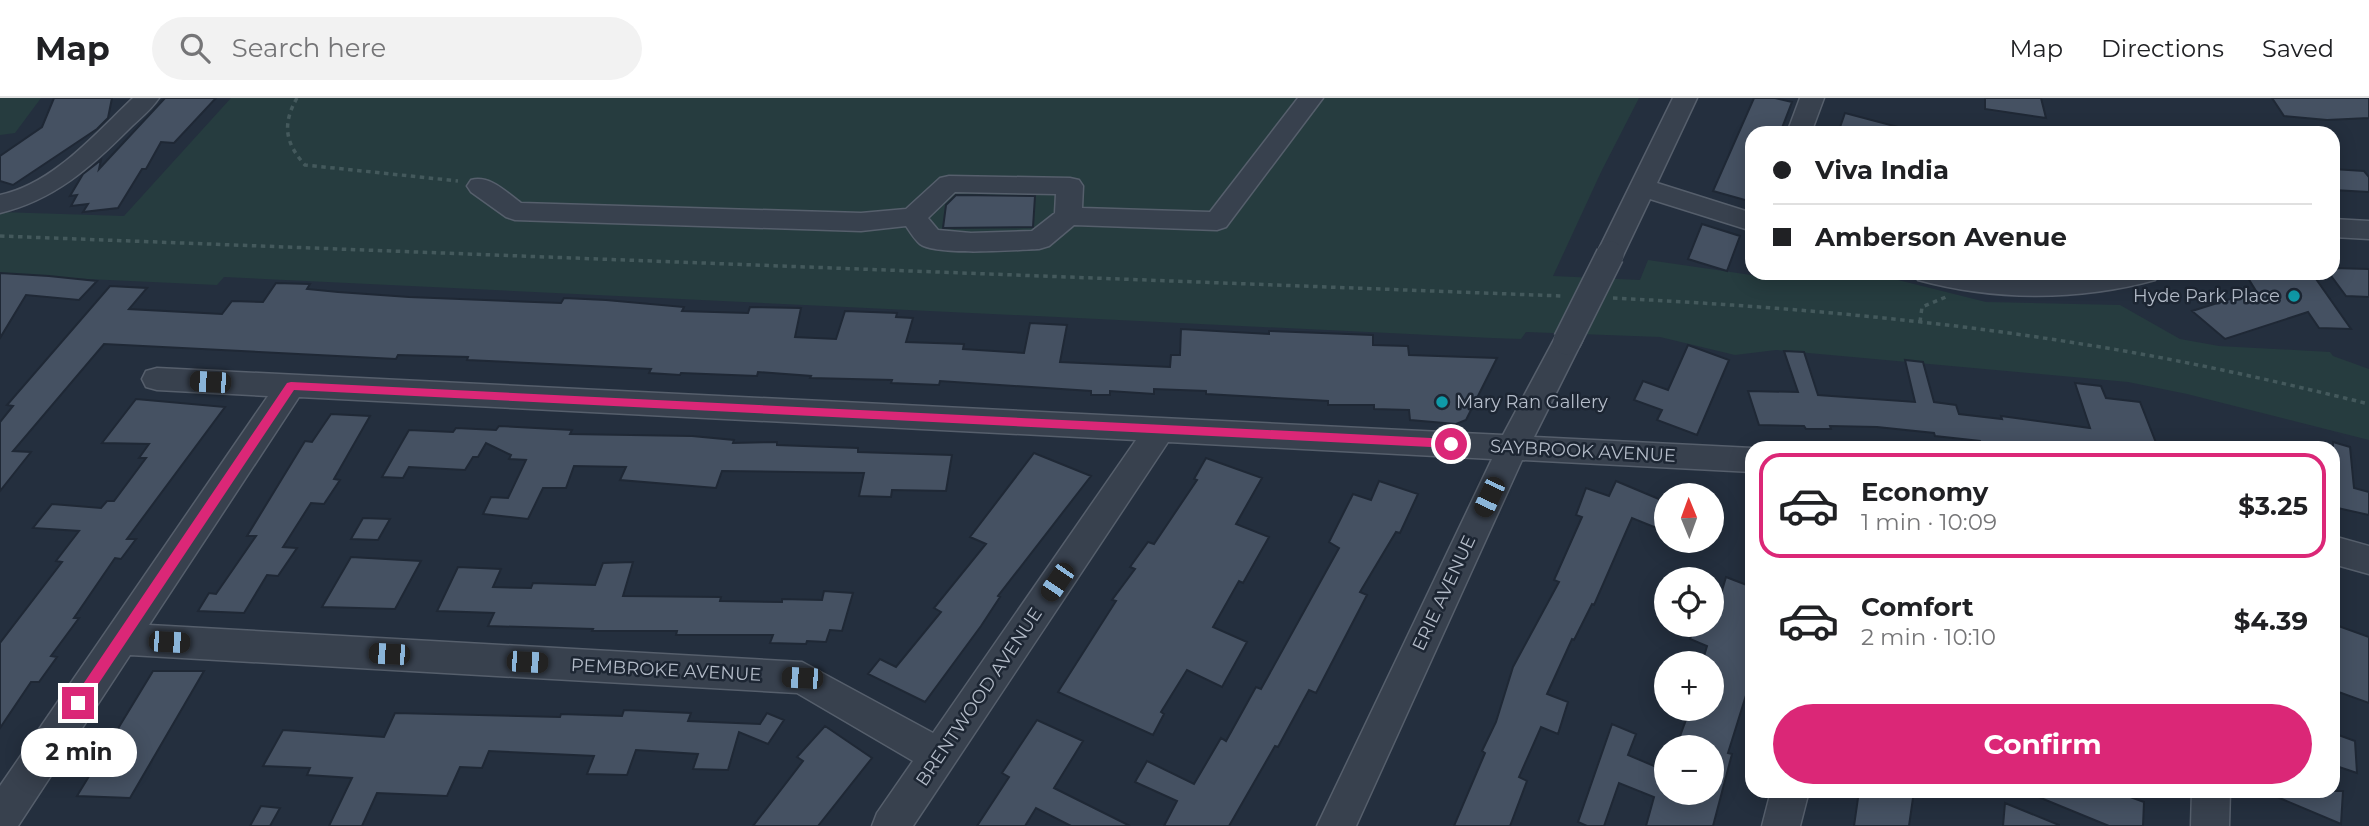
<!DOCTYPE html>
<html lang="en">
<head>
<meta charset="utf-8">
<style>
	:root { --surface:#fff; --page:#f2f2f2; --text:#202124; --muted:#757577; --line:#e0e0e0; --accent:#db2777 }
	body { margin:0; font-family:Montserrat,sans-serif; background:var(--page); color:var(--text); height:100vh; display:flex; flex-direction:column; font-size:26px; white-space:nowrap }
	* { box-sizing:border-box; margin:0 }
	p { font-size:23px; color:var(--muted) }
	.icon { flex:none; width:38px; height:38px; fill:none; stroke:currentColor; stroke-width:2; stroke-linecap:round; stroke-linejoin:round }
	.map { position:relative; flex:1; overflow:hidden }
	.sheet { position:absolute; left:1745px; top:343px; width:595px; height:357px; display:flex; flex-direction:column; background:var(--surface); border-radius:21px; box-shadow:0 4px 18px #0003 }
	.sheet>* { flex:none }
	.guide { position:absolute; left:1745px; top:28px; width:595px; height:154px; border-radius:21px; box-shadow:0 4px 18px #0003; display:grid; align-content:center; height:154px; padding:0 28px; background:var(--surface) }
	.needle { width:46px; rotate:359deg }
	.buttons { position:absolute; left:1654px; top:385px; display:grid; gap:14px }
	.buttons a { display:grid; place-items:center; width:70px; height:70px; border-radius:50%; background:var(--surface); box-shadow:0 4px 18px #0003; font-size:35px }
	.end { position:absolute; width:32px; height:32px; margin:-16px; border:9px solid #db2777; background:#fff; box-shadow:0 0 0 4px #fff }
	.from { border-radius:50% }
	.bubble { position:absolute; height:49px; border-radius:24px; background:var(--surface); box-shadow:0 4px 18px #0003; font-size:23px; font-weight:700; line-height:49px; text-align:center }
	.car { position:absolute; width:21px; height:42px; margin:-21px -10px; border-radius:9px; box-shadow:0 0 5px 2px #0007; background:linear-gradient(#222 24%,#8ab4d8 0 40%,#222 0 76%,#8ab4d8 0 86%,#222 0) }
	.guide b { display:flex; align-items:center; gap:24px; height:66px; font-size:26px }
	.guide b+b { border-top:2px solid var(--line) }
	.guide i { width:18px; height:18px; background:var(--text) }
	ul { padding:12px 0 0; list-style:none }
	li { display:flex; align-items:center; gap:21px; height:105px; margin:0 14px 10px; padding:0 14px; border:4px solid transparent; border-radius:21px }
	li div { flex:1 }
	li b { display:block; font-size:26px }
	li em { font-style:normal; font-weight:700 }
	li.current { border-color:var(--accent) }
	li>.icon { width:63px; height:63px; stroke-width:1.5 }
	.button { display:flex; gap:14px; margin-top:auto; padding:14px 28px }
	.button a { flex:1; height:80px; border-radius:42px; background:var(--accent); color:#fff; font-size:28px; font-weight:700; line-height:80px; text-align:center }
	header { display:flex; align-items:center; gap:42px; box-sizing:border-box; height:98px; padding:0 35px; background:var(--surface); border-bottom:2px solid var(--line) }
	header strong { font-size:33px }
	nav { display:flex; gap:38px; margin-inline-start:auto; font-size:24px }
	.search { width:490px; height:63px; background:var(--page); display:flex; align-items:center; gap:18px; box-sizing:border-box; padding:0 24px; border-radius:38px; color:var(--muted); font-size:26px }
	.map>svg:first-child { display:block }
	.green { fill:#263c3f }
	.building { fill:#455162; stroke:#1f2835; stroke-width:2 }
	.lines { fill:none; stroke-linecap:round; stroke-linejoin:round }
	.minor-casing { stroke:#565f6c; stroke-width:3 }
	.path { stroke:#44595c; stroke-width:3.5; stroke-dasharray:4.5 4.5; stroke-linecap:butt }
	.minor { fill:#38414e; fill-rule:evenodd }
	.minor-bridge-casing { stroke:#565f6c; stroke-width:30; stroke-linecap:butt }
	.minor-bridge { stroke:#38414e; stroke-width:27 }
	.route { fill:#db2777 }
	.culture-dot { fill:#0f9aa8; stroke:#1d2633; stroke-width:2.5 }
	.labels { text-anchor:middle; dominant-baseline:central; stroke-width:5; stroke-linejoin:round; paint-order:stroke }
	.poi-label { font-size:18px; fill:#b4bcc9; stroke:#1d2633; text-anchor:end }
	.street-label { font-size:18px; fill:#b4bcc9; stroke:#1d2633 }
</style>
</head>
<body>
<header>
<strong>Map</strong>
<div class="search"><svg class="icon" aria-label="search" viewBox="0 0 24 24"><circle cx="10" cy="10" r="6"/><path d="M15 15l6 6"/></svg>Search here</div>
<nav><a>Map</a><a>Directions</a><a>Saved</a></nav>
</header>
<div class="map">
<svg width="2369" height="728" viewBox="0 0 2369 728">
	<rect width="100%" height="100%" fill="#242f3e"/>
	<path class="green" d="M0,0H41L15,35L0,37Z
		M231,0H1639L1601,74L1553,178L1640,182L1648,162L1765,179L1790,175H1870L1986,204L2120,207L2180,241L2219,248L2330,254L2333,258L2369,271V342L2187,296L2128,284L1776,252L1735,257L1660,239L1526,234L1521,241L1492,240L224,179L217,187L0,177V114L124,118Z"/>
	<path class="building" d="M54,0H112L108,20L97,31L13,87L0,83V58L42,29Z
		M165,0H216L174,45L161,44L146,71H142L118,110L83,114L88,106L71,108L77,97L70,98L83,76L101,62L99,71Z
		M1754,0H1775L1792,4L1780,35H1752V104L1713,93Z
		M1985,0H2041L2046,20L1985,11Z
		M2272,0H2369V20L2327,22L2284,18Z
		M1845,15L1898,29V35H1838Z
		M2333,71L2364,73L2369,79V94L2333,92Z
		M956,97L1035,98L1033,129L943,130L946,107Z
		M1702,126L1740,138L1727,173L1688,161Z
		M2333,170L2369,171V199L2346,198L2329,175H2333Z
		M0,175L49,178L97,183L79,202L26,197L0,240Z
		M2248,180L2316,181L2351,231L2319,230L2308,214L2225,241L2192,213L2256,193Z
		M276,185L310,186L307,191L338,194L409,199L561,205L564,200L606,202L684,209L682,213L748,215L750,209L801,210L795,239L836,241L845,213L897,215L896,219L913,220L906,244L964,246L963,251L1024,255L1030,225L1067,227L1060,264L1170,269L1171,257H1180L1181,231L1269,236V233L1373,237V247L1408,248L1409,257L1497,260L1466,322L1456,326L1410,322L1409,312L1374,311V307H1328V303L1206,296V293L1154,291V296L1110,293V297H1091V293L940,283L939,287L891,285L892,282L810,280L811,278L758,274L757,278L681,275L680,277L649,275L651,271L467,262L468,259L398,257L396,261L104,246L13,353L31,354L0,393V324L13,308L7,307L110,188L147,190L129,211L222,216L232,203L263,204Z
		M1688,247L1729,262L1697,337L1657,322L1662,312L1634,302L1643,283L1668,292Z
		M1784,253L1804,254L1818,297L1915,304L1905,262L1923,264L1934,304L1956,307L1959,316L2002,321L2001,318L2090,330L2075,285L2101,288L2106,300L2140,304L2158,350H2037L2008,347L2009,350H1990L1982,349L1980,343L1935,338L1934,335L1877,329L1830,328L1831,331H1806L1804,328L1759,327L1748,293L1798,294Z
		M136,301L225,309L127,441H136L121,461L115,460L74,520H79L51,558L57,559L39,584H31L0,630V545L62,464L56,463L79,433L33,430L52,406L101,410L107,403H114L146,360H139L149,346L102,345Z
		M331,316L370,318L334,381L340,382L324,406L311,405L283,449L297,450L278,478L267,477L244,515L198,513L209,495L216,496L256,438H247L305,343L312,344Z
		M499,328L572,332L570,336L692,338L734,342L733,345L777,344V347L858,350V354L952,357L946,393L892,392L891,399L859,398L864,375L722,373L716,390L620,382L626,369L574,368L566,390H543L528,421L483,416L491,399L508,400L526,362L509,361L511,357L486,345L478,359H473L465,372L409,369L403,380L382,379L409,332L453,334L456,330L496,332Z
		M2333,344L2350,349L2354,390L2369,394V417L2333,409Z
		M1034,355L1091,378L998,498L1000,499L981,528L925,604L868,576L880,561L896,569L941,514L934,510L986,446L970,439Z
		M1206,360L1262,380L1236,426L1269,439L1243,485L1239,483L1213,529L1247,544L1222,589L1187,572L1161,614L1164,616L1153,637L1058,594L1116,503L1112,502L1135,471L1130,469L1148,444L1154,446L1197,382L1194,381Z
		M1379,383L1418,396L1400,435L1396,434L1360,494L1367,497L1316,595L1309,592L1278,649L1275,648L1229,728H1164L1177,703L1135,684L1147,663L1194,686L1221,640L1226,643L1256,589L1261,591L1339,450L1329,444L1353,396L1371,402Z
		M1616,383L1666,404V418L1659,431L1632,420L1594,507L1592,506L1574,542L1572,541L1547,596L1568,604L1558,636L1541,629L1519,679L1527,683L1510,728H1454L1485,655L1482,653L1496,624L1513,569L1559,484L1554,482L1582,419L1576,417L1586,390L1609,398Z
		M363,420L390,421L378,442L351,441Z
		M351,459L421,463L395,511L322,509Z
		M633,464L623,498L721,499L720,503L782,504V501L822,502L824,493L853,495L842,533L830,532L826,544L807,543L806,546L770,545L773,537H676L677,533H592L593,531L488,528L494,515L437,513L458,469L501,471L493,489L531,490L533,485L595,487L603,465Z
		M1726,479L1752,489V578L1728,655L1732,656L1713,728H1646L1654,699L1619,685L1604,728H1587L1578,724L1612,626L1636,636L1628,657L1666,673V695H1712V649H1676L1690,611H1712V565H1702L1707,548L1690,541L1695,527H1712Z
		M2333,526L2369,539V605L2333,592Z
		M153,573H204L130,700L77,698Z
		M624,612L691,615L688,623L760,626L767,615L784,622L768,646L739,634L728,672L693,671L698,656L636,652L627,677L587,676L594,658L489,653L482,670L460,669L447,698L377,695L362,728H329L352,680L307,677L310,670L263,668L283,632L384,639L395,615L560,619L561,616L622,618Z
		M1037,622L1083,643L1054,690L1130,728H1071L1036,710L1025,728H977L1009,679L1002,675Z
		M825,628L872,660L818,728H753L803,663L797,659Z
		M2333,635L2355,643L2357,675L2333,667Z
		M1859,693H1914L1909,728H1854Z
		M2024,693H2114L2144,704L2143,728H2109Z
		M2263,693H2343L2341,726Z
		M2005,705L2059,727V728H2003Z
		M261,708L280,710L270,728H250Z"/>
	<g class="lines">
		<defs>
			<path id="minor" d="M133,0H159C151,12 139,21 129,31C91,69 54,102 0,115V97C53,86 95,36 133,0Z
				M1298,0H1323L1226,129L1217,132L1074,127L1049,148L1039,151C1016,152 936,158 920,146C915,142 910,134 906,128L861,133L515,122L506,119L471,94L467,88L471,82C490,77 506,94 521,105L861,115L906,111L940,80L949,78L1070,80L1079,82L1083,88L1082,110L1210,114ZM955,94L1056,96L1055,115L1032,133L971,135L938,132L928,120Z
				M1673,0H1697L1657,85L1752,115V133L1650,101L1620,164L1610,166L1600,164L1596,157Z
				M1800,0H1824L1811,35H1787Z
				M2333,121L2369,123V141L2333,139Z
				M1914,175L2036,178L2159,175L2155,182C2079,203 1995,203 1918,182Z
				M1567,233L1577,236L1582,243L1534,339L1752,350V374L1522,362L1356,728H1317L1492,361L1168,344L913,728H872L877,715L913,663L797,595L130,557L18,728H0V688L268,298L157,292L146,289L142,281L146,273L157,270L1503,337L1557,236ZM299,299L1136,342L933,635L802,564L149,527Z
				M2333,438L2369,448V476L2333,466Z
				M1771,693H1809L1800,728H1762Z
				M2192,693H2230L2229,728H2191Z"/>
		</defs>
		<use href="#minor" class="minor-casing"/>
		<path class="path" d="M297,0C282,26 285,45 305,67L458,83
			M0,138L1562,198
			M1613,200C1772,208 1931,221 2088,247C2183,262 2276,283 2369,306
			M1920,224L1922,209L1946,199"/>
		<use href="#minor" class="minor"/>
		<defs>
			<path id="minor-bridge" d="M1567,243L1610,157"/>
		</defs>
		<use href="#minor-bridge" class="minor-bridge-casing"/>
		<use href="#minor-bridge" class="minor-bridge"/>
	</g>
	<path class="route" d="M291,284L1451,341L1457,346L1451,350L294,292L83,609H73V601L287,285Z"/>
	<g class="culture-dot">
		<circle cx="2294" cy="198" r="7"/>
		<circle cx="1442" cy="304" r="7"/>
	</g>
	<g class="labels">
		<g class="poi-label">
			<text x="2280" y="198">Hyde Park Place</text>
			<text x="1456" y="304" text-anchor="start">Mary Ran Gallery</text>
		</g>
		<g class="street-label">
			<text transform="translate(1583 353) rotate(3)">SAYBROOK AVENUE</text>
			<text transform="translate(1444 495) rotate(-65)">ERIE AVENUE</text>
			<text transform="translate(666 572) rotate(3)">PEMBROKE AVENUE</text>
			<text transform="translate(979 599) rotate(-56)">BRENTWOOD AVENUE</text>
		</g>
	</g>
</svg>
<div class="buttons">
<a><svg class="needle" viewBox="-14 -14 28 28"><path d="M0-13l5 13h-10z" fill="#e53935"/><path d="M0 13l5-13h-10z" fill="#757577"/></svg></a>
<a><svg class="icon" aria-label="locate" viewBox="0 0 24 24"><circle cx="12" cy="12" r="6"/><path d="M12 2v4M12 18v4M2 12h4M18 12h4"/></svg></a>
<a>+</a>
<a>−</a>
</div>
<i class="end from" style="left:1451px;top:346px"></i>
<i class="end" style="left:78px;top:605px"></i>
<div class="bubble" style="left:21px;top:630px;width:116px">2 min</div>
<i class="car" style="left:210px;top:284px;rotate:273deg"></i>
<i class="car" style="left:1489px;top:399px;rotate:205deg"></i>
<i class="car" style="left:1057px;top:484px;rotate:214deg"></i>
<i class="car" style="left:169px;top:544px;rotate:93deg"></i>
<i class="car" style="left:389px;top:556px;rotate:273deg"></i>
<i class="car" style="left:527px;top:564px;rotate:93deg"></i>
<i class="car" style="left:802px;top:580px;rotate:273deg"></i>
<div class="guide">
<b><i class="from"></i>Viva India</b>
<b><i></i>Amberson Avenue</b>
</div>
<section class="sheet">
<ul>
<li class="current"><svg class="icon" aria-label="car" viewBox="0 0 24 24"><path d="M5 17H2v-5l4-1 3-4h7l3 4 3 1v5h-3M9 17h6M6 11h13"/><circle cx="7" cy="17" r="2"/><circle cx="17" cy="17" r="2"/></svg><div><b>Economy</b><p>1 min · 10:09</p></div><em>$3.25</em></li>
<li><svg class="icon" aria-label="car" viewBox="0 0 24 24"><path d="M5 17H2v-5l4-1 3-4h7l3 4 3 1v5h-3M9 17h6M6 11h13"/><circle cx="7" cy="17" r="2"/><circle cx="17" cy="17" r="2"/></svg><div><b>Comfort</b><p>2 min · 10:10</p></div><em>$4.39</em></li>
</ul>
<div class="button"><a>Confirm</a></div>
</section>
</div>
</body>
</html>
